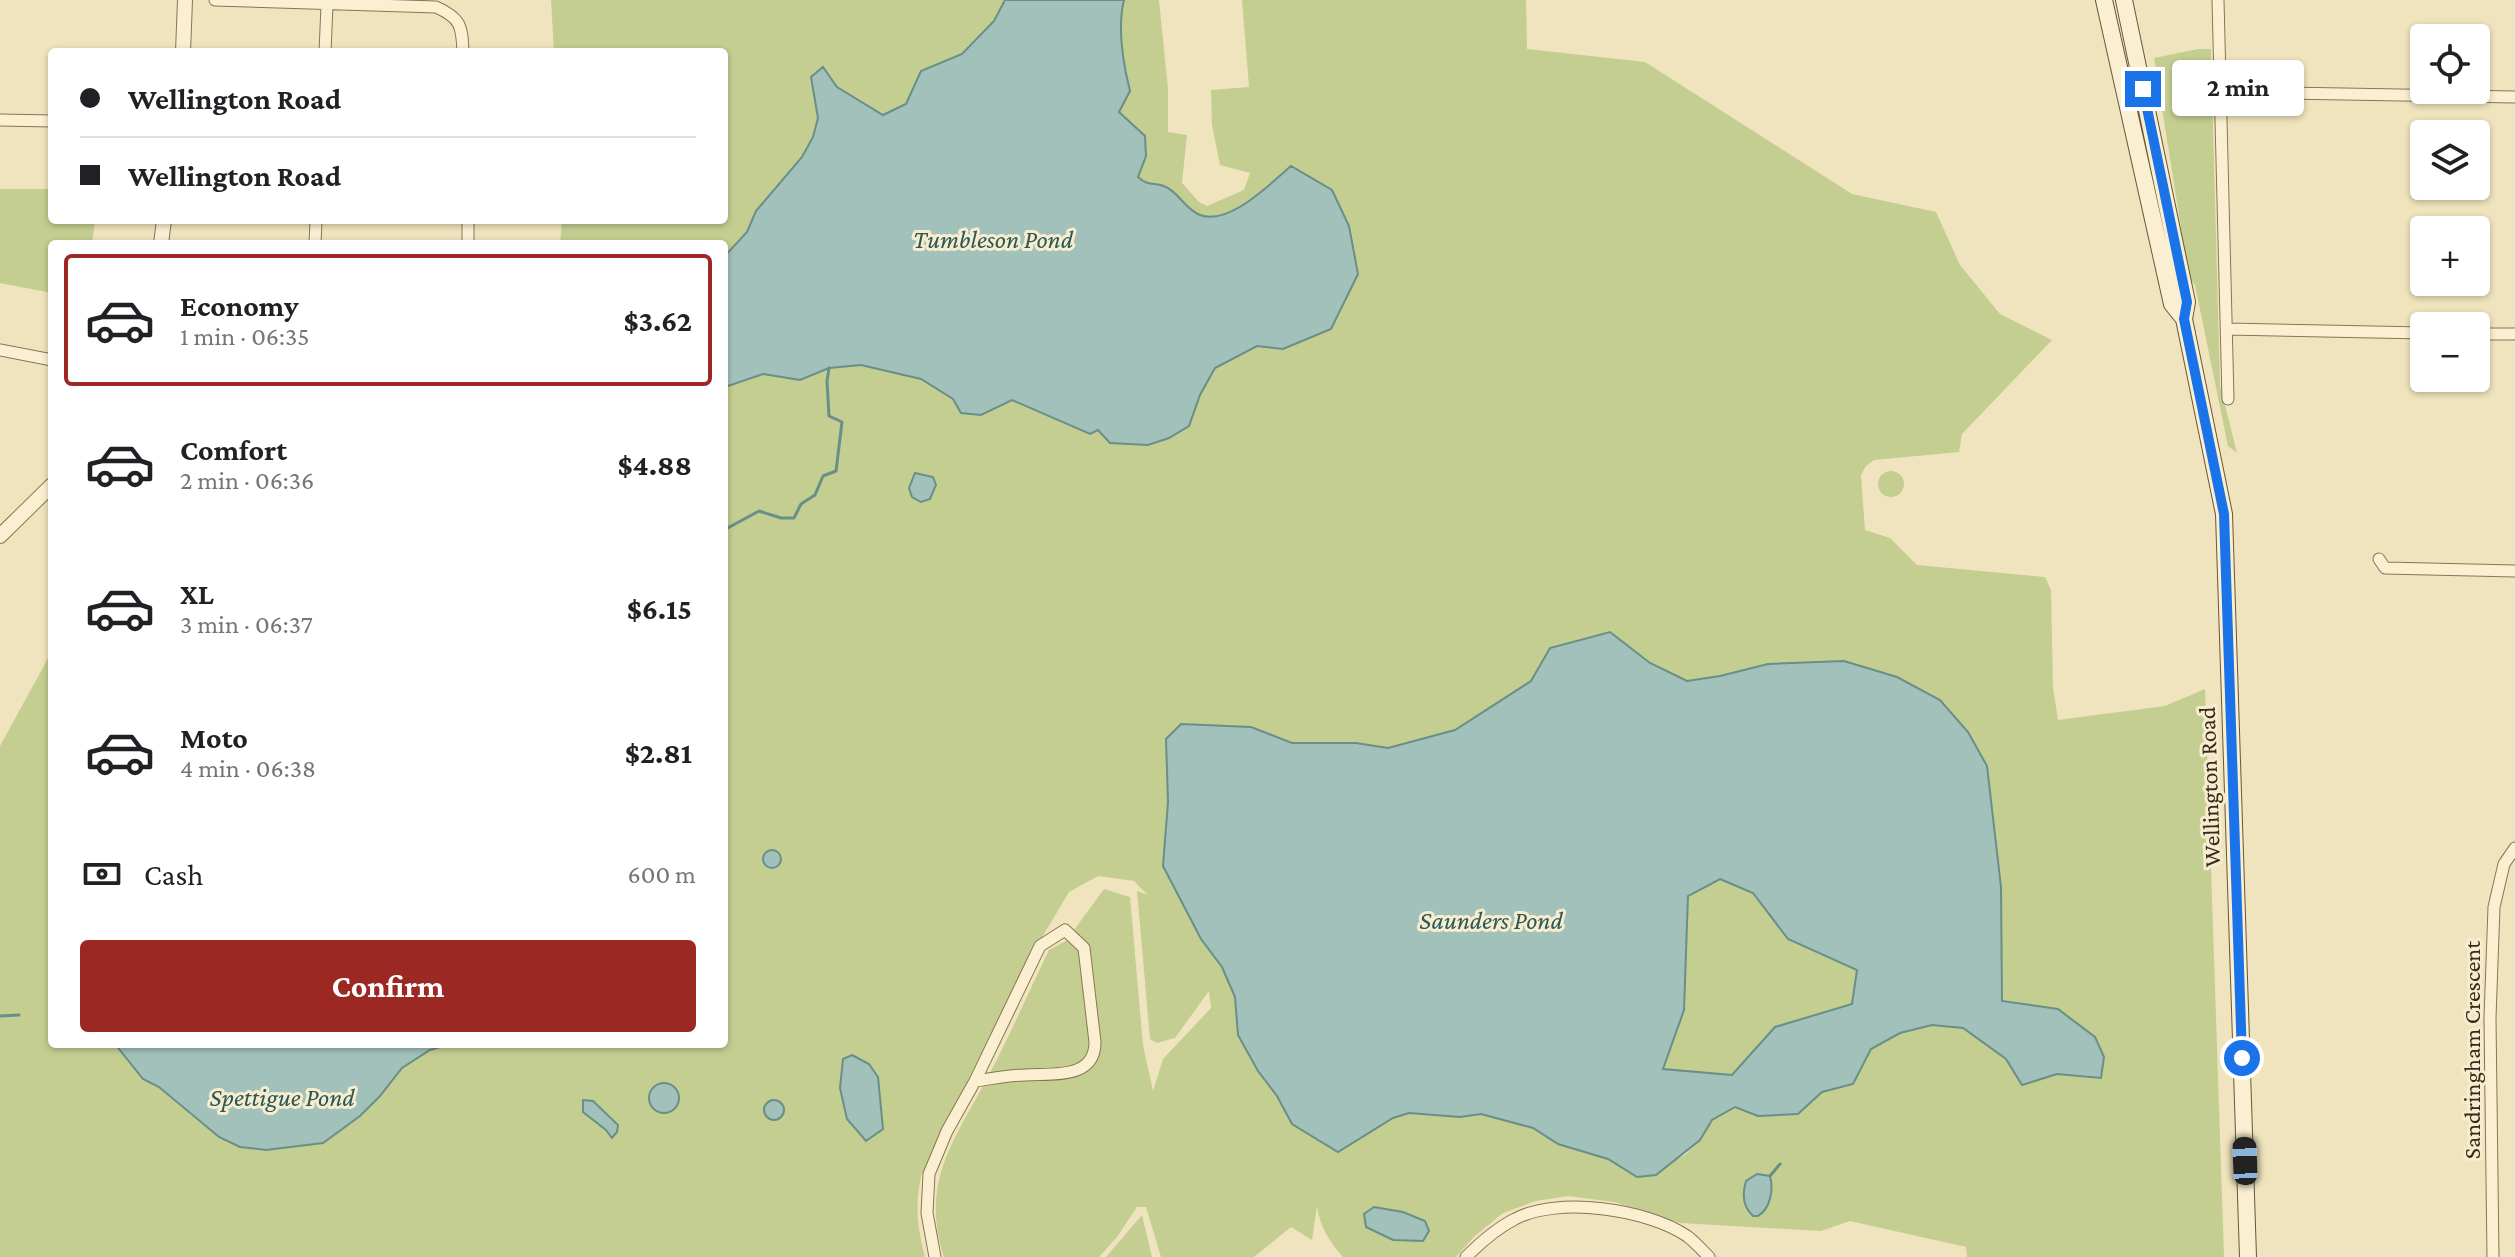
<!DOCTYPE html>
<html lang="en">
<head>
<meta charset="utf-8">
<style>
	:root { --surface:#fff; --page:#f6f6f6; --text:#202124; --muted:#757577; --line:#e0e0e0; --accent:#9b2823 }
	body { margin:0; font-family:"Crimson Pro",serif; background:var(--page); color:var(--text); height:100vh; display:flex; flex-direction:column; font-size:30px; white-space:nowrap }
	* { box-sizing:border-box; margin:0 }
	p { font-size:26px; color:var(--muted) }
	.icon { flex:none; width:44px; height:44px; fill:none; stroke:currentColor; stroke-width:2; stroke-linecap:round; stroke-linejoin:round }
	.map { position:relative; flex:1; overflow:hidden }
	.drawer { position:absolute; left:48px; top:240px; width:680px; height:808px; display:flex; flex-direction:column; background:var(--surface); border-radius:8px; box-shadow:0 2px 6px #0004 }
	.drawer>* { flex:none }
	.hud { position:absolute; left:48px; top:48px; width:680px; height:176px; border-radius:8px; box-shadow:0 2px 6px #0004; display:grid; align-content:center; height:176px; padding:0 32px; background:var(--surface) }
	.controls { position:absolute; left:2410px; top:24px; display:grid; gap:16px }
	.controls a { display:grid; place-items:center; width:80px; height:80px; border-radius:8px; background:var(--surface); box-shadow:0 2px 6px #0004; font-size:40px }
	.end { position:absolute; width:36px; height:36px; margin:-18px; border:10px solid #1a73e8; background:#fff; box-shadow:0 0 0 4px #fff }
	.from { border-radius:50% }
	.bubble { position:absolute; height:56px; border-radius:8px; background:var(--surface); box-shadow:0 2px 6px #0004; font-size:26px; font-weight:700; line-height:56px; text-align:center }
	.car { position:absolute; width:24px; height:48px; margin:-24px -12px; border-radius:10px; box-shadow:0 0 6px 2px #0007; background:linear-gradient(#222 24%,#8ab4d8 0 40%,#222 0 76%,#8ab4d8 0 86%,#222 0) }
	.hud b { display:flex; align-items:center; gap:28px; height:76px; font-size:30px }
	.hud b+b { border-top:2px solid var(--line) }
	.hud i { width:20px; height:20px; background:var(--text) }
	ul { padding:14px 0 0; list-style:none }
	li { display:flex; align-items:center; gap:24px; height:132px; margin:0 16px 12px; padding:0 16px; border:4px solid transparent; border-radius:8px }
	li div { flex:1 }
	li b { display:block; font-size:30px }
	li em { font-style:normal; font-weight:700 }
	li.active { border-color:var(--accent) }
	li>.icon { width:72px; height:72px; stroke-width:1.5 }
	.pay { display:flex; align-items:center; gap:20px; height:88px; padding:0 32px; font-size:30px }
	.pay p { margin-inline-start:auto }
	.primary-button { display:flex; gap:16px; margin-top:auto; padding:16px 32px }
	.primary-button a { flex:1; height:92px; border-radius:8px; background:var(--accent); color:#fff; font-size:32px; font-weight:700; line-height:92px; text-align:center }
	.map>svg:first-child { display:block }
	.green { fill:#c4ce91; fill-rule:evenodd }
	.water { fill:#a1c1ba; stroke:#688f88; stroke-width:2; fill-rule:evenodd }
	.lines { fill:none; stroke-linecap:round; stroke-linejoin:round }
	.stream { stroke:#688f88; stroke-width:3 }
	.minor-casing { stroke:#897456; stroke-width:13 }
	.tertiary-casing { stroke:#897456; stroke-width:16 }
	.secondary-casing { stroke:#6a5539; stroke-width:18 }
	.minor { stroke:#faf0d1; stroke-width:11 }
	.tertiary { stroke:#faf0d1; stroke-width:14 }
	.secondary { stroke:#faf0d1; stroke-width:16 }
	.route { stroke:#1a73e8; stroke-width:10 }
	.labels { text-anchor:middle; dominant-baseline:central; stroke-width:6; stroke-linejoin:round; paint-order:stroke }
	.street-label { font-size:24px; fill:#372a1b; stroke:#f7edce }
	.water-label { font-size:26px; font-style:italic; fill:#2a5858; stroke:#f7edce }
</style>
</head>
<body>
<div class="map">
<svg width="2515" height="1257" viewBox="0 0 2515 1257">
	<rect width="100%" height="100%" fill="#f0e4be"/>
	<path class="green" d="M551,0H1005L994,21L962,54L921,71L906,104L883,115L837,87L823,68L812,77L818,118L813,137L802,157L756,211L747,232L724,257V244H560L562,220H724V52H554Z
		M1124,0H1159L1168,89V132L1187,135L1182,183L1199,202L1207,206L1244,190L1250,173L1220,165L1212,125L1211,90L1249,87L1242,0H1526L1527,49L1645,62L1852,194L1936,212L1960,265L2000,314L2052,340L1962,434L1959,452L1874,460L1866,466L1861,475L1865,530L1890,538L1917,565L2045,577L2051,590L2053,688L2058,720L2165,706L2205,689L2224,1257H1967L1966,1247L1850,1221L1821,1231L1680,1223L1614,1202L1568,1196L1536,1201L1503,1213L1475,1236L1456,1257H1343C1329,1241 1320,1227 1317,1206L1312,1240L1291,1227L1254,1257H1161L1146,1207H1137L1117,1237L1099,1257H944C919,1180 956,1138 990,1073C1011,1033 1029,991 1049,950L1066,941L1104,889L1130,897L1143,1045L1153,1091L1163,1059L1211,1008L1209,991L1175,1038L1157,1043L1150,1039L1137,891L1148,895L1134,881L1098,876L1069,892L1022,971L921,1176C915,1207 917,1226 925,1257H0V746L52,651V1044H115C123,1055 132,1068 142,1077C149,1084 160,1087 167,1094C219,1139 248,1167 319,1138C334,1132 349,1126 362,1115C377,1101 386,1082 401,1068C414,1056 433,1049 450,1044H724V384L728,386L763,374L800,380L829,368L861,365L921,379L953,399L1012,400L1069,425L1098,430L1110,443L1148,445L1200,395L1215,368L1257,346L1284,349L1291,167C1271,184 1229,226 1200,215C1186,209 1179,193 1166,187C1155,181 1150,188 1138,177L1146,156L1119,112L1130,91C1123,63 1117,28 1124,0ZM1610,632L1650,663L1687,681L1720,676L1768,664L1844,661L2001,887L2002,1002L2058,1009L2100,1078L2057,1074L2022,1085L2006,1059L1962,1028L1932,1025L1900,1033L1871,1049L1853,1084L1822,1092L1798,1114L1758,1116L1735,1107L1712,1120L1700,1140L1685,1155L1636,1177L1608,1159L1558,1144L1533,1128L1481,1114L1460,1117L1409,1113L1393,1118L1338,1152L1292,1124L1277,1096L1258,1071L1238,1035L1235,997L1222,967L1201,939L1163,866L1168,802L1181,724L1251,727L1292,743H1356L1388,748L1455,730L1531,681L1550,648Z
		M2198,49H2211L2220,385L2237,453L2228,446L2195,285L2189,278L2154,58Z
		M0,189H52V220H95L92,244H52V293L0,283Z
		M1878 484a13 13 0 1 1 26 0a13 13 0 1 1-26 0Z
		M1720,879L1753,893L1789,939L1857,970L1852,1004L1775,1027L1732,1075L1662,1069L1683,1010L1688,896Z
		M1142,1215L1152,1257H1106Z"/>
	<path class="water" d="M1005,0H1124C1117,28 1123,63 1130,91L1119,112L1145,136L1146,156L1138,177C1150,188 1155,181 1166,187C1179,193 1185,209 1200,215C1229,226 1270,184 1291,166L1332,190L1349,226L1358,274L1331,329L1283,349L1257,346L1215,368L1200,395L1189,426L1169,438L1148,445L1110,443L1098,430L1090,434L1012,400L981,415L961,413L953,399L921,379L861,365L829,368L800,380L763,374L728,386L724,384V257L747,232L756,211L802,157L813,137L818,118L811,77L823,67L837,87L883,115L906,104L921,71L962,54L994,21Z
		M915,473L933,477L936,485L930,499L921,502L912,497L909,488Z
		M1610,632L1650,663L1687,681L1720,676L1768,664L1844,661L1897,677L1940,700L1968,732L1987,766L2001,887L2002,1001L2058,1009L2095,1037L2104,1057L2101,1078L2057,1074L2022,1085L2006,1059L1963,1028L1932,1025L1900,1033L1871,1049L1853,1084L1822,1092L1798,1114L1758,1116L1735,1107L1712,1120L1700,1140L1656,1175L1637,1177L1608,1159L1558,1144L1533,1128L1481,1114L1460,1117L1409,1113L1393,1118L1338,1152L1292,1124L1277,1096L1258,1071L1238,1035L1235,997L1222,967L1201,939L1163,866L1168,802L1166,739L1181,724L1251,727L1292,743H1356L1388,748L1455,730L1531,681L1550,648ZM1720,879L1753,893L1788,939L1857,970L1852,1004L1775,1027L1732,1075L1663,1069L1684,1010L1688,896Z
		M763 859a9 9 0 1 1 18 0a9 9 0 1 1-18 0Z
		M115,1044H450L430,1050L402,1068L380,1096L360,1116L323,1143L266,1150L240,1147L219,1137L159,1087L143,1079Z
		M852,1055L869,1064L878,1077L883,1129L866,1141L847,1119L840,1088L843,1059Z
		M649 1098a15 15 0 1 1 30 0a15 15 0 1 1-30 0Z
		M583,1100L593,1101L618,1125L617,1132L612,1138L606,1130L583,1112Z
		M764 1110a10 10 0 1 1 20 0a10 10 0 1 1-20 0Z
		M1757,1174L1770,1176C1774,1190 1770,1209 1758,1216H1753C1743,1207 1742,1194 1746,1181Z
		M1374,1207L1403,1212L1425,1221L1429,1231L1423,1241L1393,1240L1366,1227L1364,1214Z"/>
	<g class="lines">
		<path class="stream" d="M724,530L759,511L781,518H794L801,504L815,495L823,476L836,471L842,422L829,416L827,381L829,368
			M0,1016L19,1015
			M1770,1176L1780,1164"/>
		<defs>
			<path id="minor" d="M215,0L436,7C461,18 462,26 463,52
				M2218,0L2228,399
				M325,52L327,5
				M2221,92L2515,97
				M0,120L52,121
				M315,244L316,220
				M468,244V220
				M2228,329L2424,333
				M2476,334H2515
				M0,350L52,360
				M2379,559L2385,568L2515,571
				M935,1257L927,1213L929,1174L947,1131L975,1081L1040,946L1065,930L1084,948L1095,1042C1095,1080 1052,1073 1025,1075C1008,1075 991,1079 975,1081
				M1466,1257C1480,1243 1497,1228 1515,1219C1558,1196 1647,1209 1687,1236C1695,1242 1702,1250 1709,1257
				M2493,1257L2490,1018L2494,907L2504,864L2515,848"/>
			<path id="tertiary" d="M183,52L185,0
				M161,244L164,220
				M0,536L52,485"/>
			<path id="secondary" d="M2104,0L2172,304L2184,319
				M2124,0L2187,302L2184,319L2224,514L2248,1257"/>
		</defs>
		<use href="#minor" class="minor-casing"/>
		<use href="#tertiary" class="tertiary-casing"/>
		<use href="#secondary" class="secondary-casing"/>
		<use href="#minor" class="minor"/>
		<use href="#tertiary" class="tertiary"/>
		<use href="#secondary" class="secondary"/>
	</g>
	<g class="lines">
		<path class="route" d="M2143,89L2187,302L2184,319L2224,514L2242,1058"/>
	</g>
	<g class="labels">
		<g class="street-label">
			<text transform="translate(2209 787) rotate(-92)">Wellington Road</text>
			<text transform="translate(2471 1050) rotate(-90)">Sandringham Crescent</text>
		</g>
		<g class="water-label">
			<text x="993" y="239">Tumbleson Pond</text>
			<text x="1491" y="920">Saunders Pond</text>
			<text x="282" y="1097">Spettigue Pond</text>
		</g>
	</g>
</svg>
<div class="controls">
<a><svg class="icon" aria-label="locate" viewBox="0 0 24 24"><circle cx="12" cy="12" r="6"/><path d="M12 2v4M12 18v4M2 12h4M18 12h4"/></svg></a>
<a><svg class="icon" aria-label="layers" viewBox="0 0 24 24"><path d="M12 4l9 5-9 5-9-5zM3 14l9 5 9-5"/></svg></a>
<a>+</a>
<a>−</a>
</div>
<i class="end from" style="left:2242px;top:1058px"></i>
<i class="end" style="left:2143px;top:89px"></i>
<div class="bubble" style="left:2172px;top:60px;width:132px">2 min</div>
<i class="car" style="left:2245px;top:1161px;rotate:358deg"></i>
<div class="hud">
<b><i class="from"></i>Wellington Road</b>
<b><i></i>Wellington Road</b>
</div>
<section class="drawer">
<ul>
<li class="active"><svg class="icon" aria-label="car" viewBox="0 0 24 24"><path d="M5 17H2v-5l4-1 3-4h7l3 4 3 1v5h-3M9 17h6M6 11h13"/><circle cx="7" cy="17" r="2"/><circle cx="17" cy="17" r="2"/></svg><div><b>Economy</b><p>1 min · 06:35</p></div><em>$3.62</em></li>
<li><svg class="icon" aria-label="car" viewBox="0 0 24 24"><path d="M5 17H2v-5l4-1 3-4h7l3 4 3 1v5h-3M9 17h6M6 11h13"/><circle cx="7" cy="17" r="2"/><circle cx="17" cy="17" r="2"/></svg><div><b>Comfort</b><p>2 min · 06:36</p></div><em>$4.88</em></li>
<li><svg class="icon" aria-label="car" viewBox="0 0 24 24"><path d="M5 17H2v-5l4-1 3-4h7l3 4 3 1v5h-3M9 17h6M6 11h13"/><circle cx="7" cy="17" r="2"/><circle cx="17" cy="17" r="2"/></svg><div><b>XL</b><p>3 min · 06:37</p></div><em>$6.15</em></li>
<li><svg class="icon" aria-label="car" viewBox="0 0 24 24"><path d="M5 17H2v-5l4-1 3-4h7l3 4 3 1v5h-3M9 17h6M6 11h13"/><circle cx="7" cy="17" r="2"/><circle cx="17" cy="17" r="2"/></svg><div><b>Moto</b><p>4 min · 06:38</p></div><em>$2.81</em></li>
</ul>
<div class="pay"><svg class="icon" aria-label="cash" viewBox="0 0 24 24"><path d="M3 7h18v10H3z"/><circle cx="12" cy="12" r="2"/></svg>Cash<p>600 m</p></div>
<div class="primary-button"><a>Confirm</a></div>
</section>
</div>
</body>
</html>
